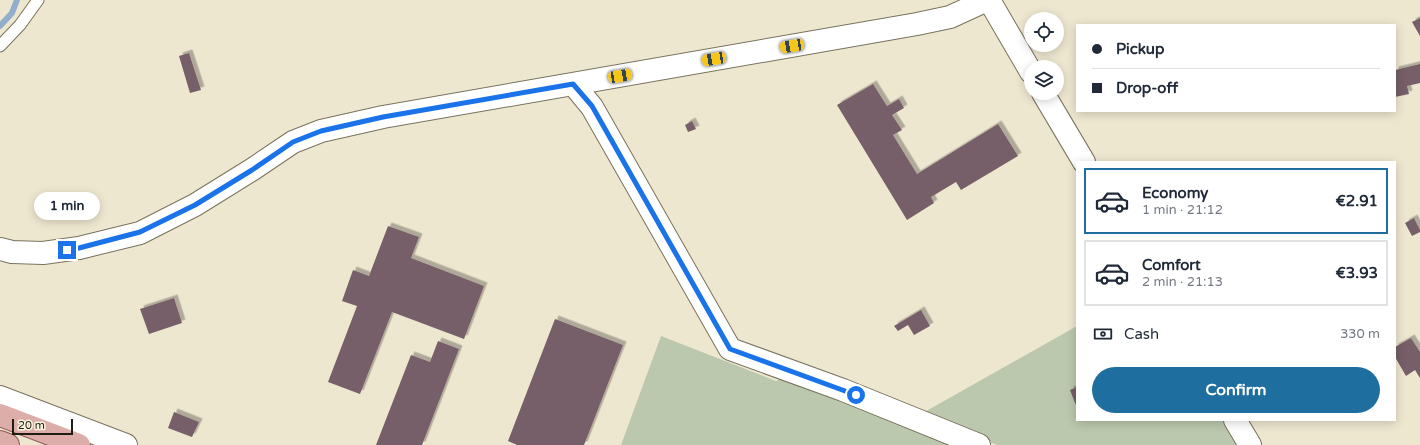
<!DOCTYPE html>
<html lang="en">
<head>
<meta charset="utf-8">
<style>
	:root { --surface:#fff; --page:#f6f6f7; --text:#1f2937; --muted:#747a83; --line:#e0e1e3; --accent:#1f6ea0 }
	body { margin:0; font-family:"Varela Round",sans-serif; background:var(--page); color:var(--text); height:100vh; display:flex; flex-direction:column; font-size:15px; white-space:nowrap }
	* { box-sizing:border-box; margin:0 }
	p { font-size:13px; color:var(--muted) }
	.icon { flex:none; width:22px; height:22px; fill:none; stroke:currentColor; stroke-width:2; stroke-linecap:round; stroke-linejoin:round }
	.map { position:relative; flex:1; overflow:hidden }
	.side { position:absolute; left:1076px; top:161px; width:320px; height:260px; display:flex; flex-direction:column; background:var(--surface); border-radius:0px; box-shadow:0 2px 10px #0003 }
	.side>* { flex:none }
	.hud { position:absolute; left:1076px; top:24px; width:320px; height:88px; border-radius:0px; box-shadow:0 2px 10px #0003; display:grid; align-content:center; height:88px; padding:0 16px; background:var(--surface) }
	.controls { position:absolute; left:1024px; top:12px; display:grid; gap:8px }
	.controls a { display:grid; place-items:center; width:40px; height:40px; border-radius:50%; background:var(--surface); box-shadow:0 2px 10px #0003; font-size:20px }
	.scale { position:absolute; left:12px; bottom:10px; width:61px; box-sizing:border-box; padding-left:4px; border:2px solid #1e1c14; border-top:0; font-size:11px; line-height:14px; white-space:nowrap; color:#1e1c14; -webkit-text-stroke:3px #fbf5dd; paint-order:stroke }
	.end { position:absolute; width:18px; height:18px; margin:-9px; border:5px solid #1a73e8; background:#fff; box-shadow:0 0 0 2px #fff }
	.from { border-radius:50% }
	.bubble { position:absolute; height:28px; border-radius:14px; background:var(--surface); box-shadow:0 2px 10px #0003; font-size:13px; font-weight:800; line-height:28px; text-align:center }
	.car { position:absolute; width:12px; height:24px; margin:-12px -6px; border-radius:5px; box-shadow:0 0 3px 1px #0007; background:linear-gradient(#f5c518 24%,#345 0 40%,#f5c518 0 76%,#345 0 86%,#f5c518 0) }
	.hud b { display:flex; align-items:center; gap:14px; height:38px; font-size:15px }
	.hud b+b { border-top:1px solid var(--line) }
	.hud i { width:10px; height:10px; background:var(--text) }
	ul { padding:7px 0 0; list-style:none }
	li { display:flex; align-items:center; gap:12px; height:66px; margin:0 8px 6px; padding:0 8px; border:2px solid var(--line); border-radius:0px }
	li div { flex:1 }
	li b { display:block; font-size:15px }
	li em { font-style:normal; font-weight:800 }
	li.selected { border-color:var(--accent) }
	li>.icon { width:36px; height:36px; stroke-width:1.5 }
	.pay { display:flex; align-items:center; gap:10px; height:44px; padding:0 16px; font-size:15px }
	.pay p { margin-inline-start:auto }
	.primary-button { display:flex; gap:8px; margin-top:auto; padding:8px 16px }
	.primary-button a { flex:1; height:46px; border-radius:24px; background:var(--accent); color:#fff; font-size:16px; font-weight:800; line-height:46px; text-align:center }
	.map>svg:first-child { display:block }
	.green { fill:#bbc8ad }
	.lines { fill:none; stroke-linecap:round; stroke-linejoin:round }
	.stream { stroke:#92aecd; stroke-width:6 }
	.building { fill:#765f67; filter:url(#shadow) }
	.service-casing { stroke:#78735e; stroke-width:13 }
	.minor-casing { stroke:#78735e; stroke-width:24 }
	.primary-casing { stroke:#8c5750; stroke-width:24 }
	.service { stroke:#fff; stroke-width:11 }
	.minor { stroke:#fff; stroke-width:22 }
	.primary { stroke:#ddadaa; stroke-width:22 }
	.route { stroke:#1a73e8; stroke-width:5 }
</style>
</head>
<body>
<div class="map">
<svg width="1420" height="445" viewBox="0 0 1420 445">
	<defs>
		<filter id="shadow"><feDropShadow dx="3.5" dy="-3.5" stdDeviation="0" flood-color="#0004"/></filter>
	</defs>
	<rect width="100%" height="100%" fill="#eee7d0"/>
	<path class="green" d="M1077,326V420H1228L1243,445H997L921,414Z
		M661,336L776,381L784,377L965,445H621Z"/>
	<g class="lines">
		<path class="stream" d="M0,26L12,13L17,0"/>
	</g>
	<path class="building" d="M1420,18V36L1412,22Z
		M189,53L201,90L190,93L179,56Z
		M1420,64V83L1407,86L1409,94L1395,97V70Z
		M873,84L887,106L899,99L904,108L892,115L902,130L893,135L917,174L998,124L1018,156L961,190L956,182L931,197L934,203L907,220L837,105Z
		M692,121L696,129L688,132L685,125Z
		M1414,218L1420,230V232L1412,236L1405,223Z
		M388,226L419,237L411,258L484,286L464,339L392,312L360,394L328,382L357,306L342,301L353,270L369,276Z
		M174,298L182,323L149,334L140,309Z
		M921,310L930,326L914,335L908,325L898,331L894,326Z
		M555,319L623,345L584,445H517L508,441Z
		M1411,338L1420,352V378L1415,370L1406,376L1395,357V347Z
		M438,341L459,349L422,445H376L411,355L430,362Z
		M1077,387V408L1070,390Z
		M174,412L199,422L192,437L168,428Z"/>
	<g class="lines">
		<defs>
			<path id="service" d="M0,46L20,25L38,0"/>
			<path id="minor" d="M989,0L1031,72
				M573,84L592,107L730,349L843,390L979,445
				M1043,93L1084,162
				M0,249L12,252L43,253L79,248L140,233L195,205L253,169L293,142L321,131L383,117L917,24L950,17L987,0
				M0,397L126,445
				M1235,420L1250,445"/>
			<path id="primary" d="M0,415L79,445
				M0,442L8,445"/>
		</defs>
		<use href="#service" class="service-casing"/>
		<use href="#minor" class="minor-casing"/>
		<use href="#primary" class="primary-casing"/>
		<use href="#service" class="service"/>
		<use href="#minor" class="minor"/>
		<use href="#primary" class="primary"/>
	</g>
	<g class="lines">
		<path class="route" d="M67,250L79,248L140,232L195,205L252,170L293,142L321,131L383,117L573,84L592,106L730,349L856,395"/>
	</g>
</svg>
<div class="controls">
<a><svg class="icon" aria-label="locate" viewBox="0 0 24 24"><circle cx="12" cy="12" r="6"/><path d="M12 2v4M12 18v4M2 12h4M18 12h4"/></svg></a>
<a><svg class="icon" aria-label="layers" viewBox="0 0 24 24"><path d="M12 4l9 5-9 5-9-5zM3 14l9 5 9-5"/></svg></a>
</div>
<div class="scale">20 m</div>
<i class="end from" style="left:856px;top:395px"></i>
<i class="end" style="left:67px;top:250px"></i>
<div class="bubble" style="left:34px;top:192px;width:66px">1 min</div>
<i class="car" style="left:792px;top:46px;rotate:260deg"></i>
<i class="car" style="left:714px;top:59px;rotate:260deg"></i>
<i class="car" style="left:620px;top:76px;rotate:80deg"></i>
<div class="hud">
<b><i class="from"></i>Pickup</b>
<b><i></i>Drop-off</b>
</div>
<section class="side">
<ul>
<li class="selected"><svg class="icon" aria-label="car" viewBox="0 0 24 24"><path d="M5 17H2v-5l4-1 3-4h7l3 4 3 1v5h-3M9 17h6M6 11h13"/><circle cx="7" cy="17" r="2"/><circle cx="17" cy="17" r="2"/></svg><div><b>Economy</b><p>1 min · 21:12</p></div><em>€2.91</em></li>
<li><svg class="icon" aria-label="car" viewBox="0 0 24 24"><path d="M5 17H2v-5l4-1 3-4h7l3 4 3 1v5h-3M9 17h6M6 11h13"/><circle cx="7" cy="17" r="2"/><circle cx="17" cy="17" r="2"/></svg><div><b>Comfort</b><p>2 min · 21:13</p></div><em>€3.93</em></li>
</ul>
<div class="pay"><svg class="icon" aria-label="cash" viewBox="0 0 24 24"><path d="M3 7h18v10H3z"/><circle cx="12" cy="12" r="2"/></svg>Cash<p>330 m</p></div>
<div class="primary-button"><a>Confirm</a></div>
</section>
</div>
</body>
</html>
